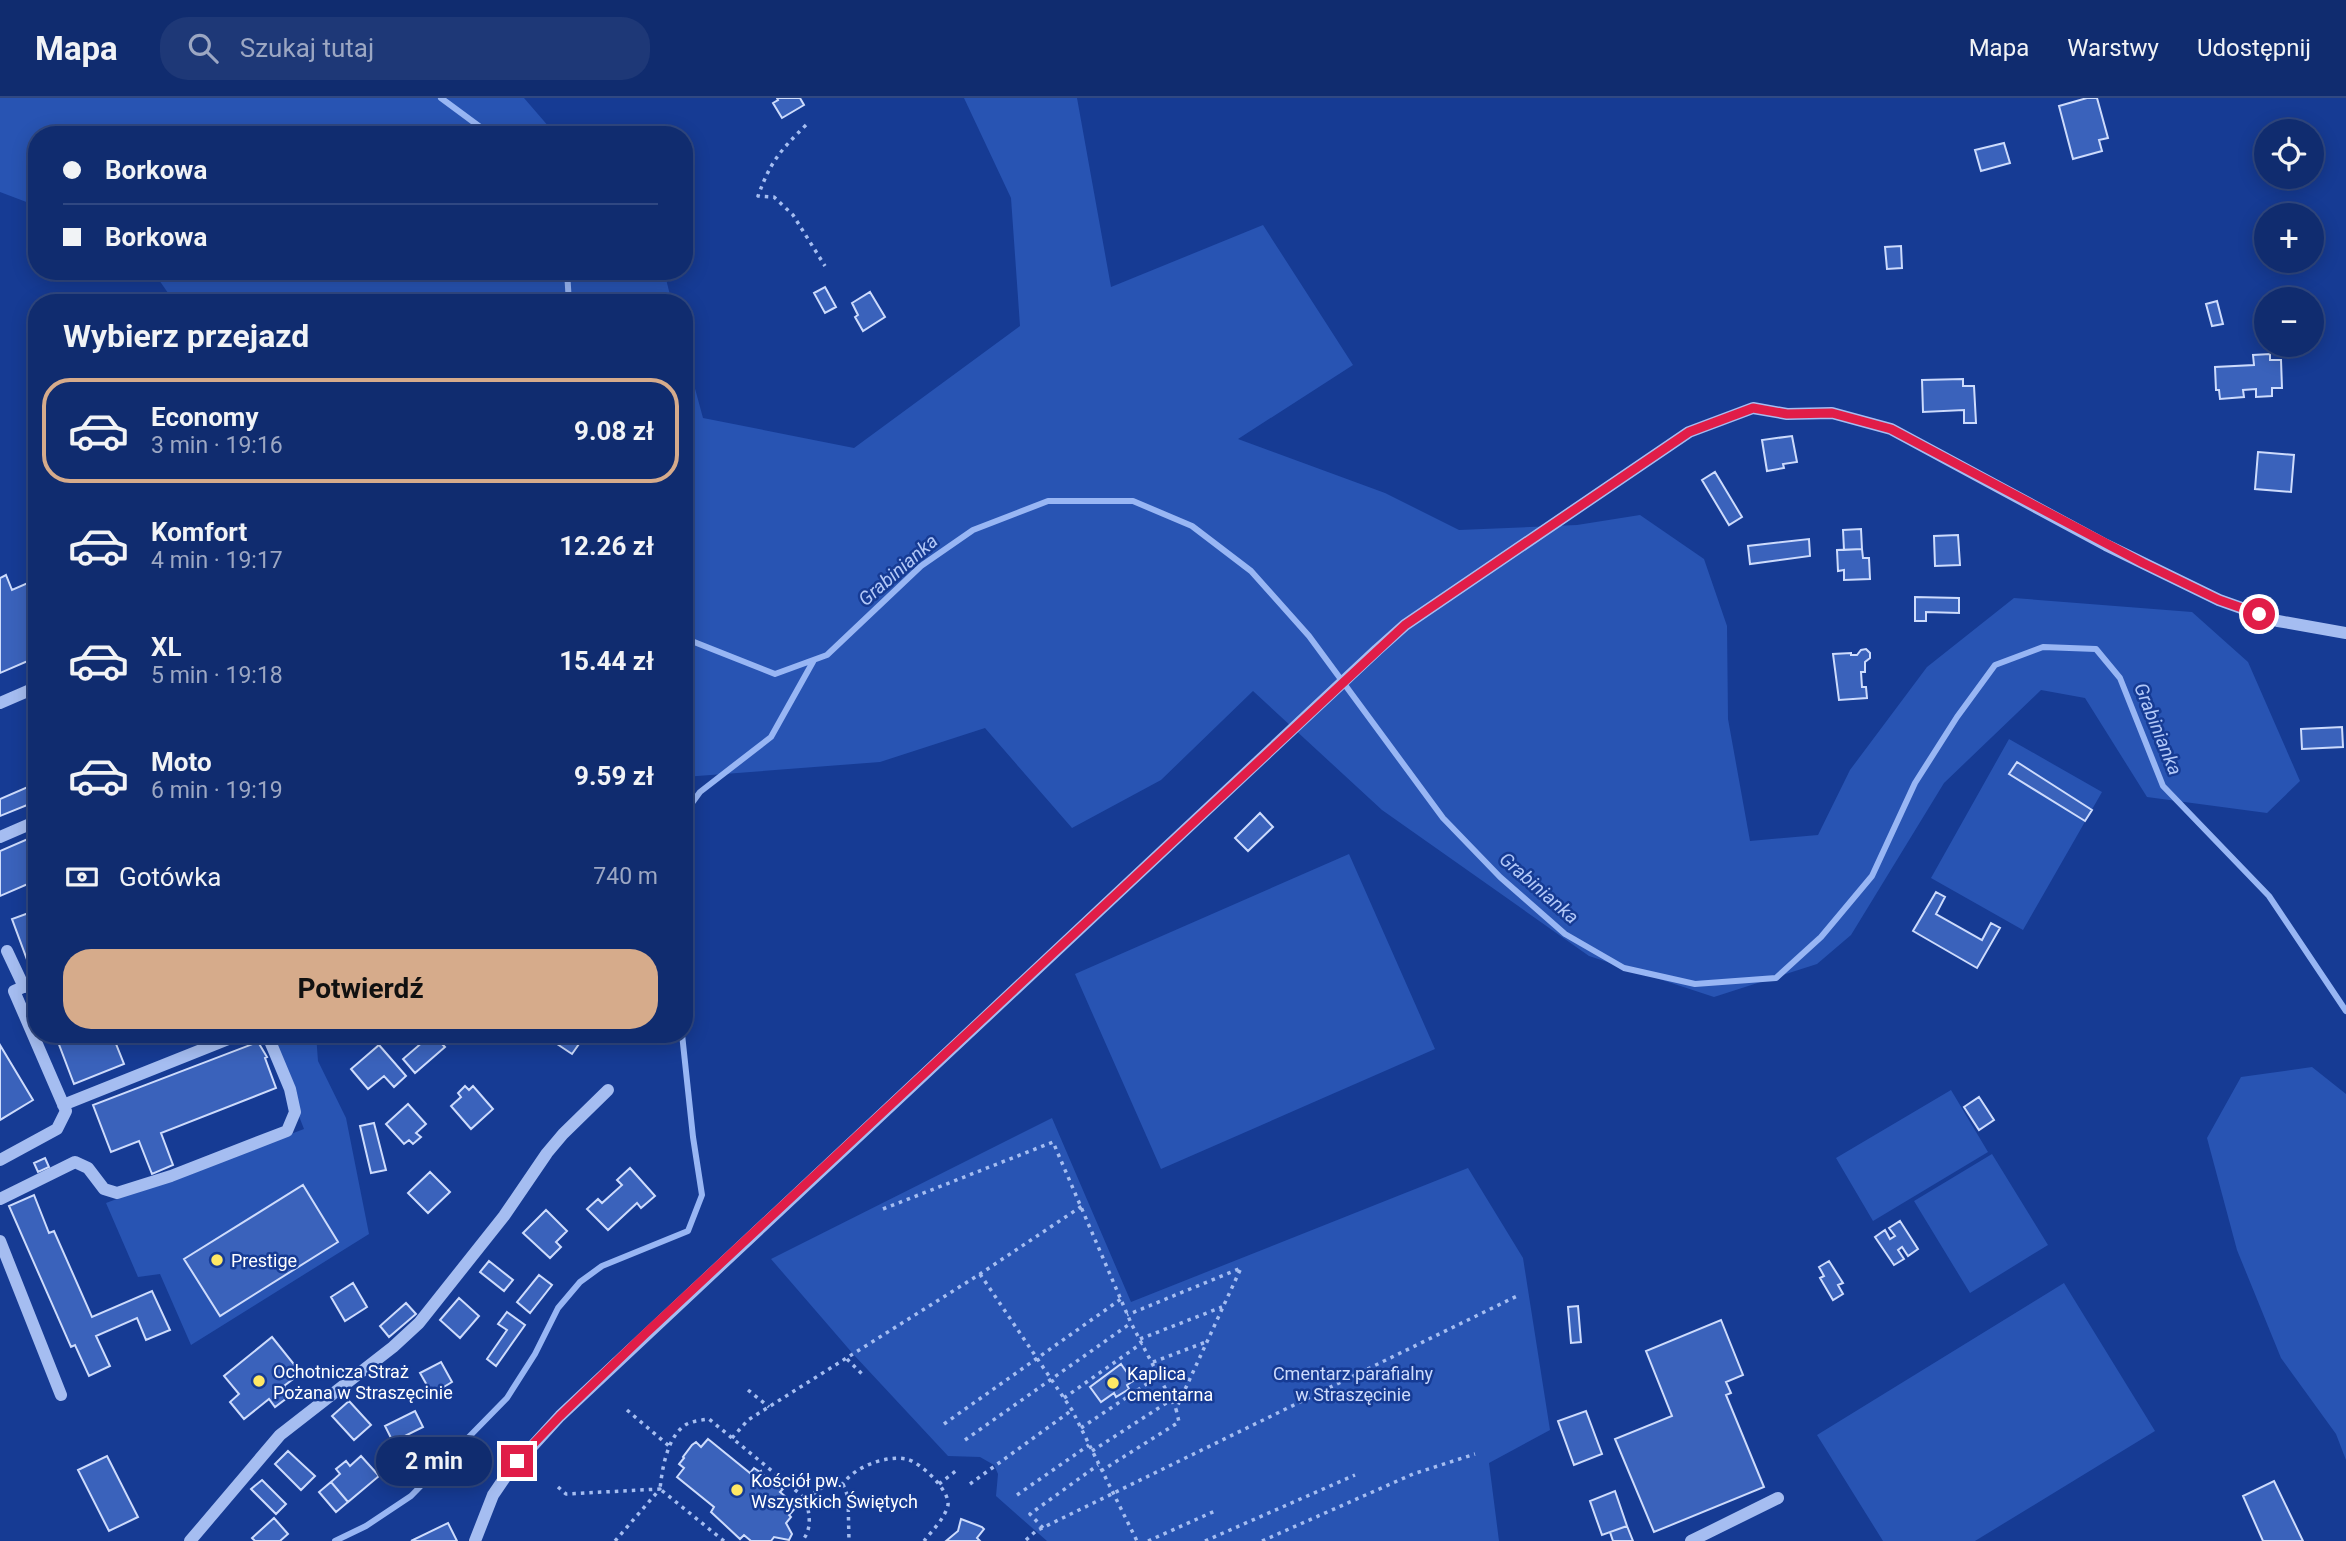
<!DOCTYPE html>
<html lang="pl">
<head>
<meta charset="utf-8">
<style>
	:root { --surface:#102c6f; --page:#1e3877; --text:#f1f3f6; --muted:#9ca7c3; --line:#304882; --accent:#d6ab8b }
	body { margin:0; font-family:Roboto,sans-serif; background:var(--page); color:var(--text); height:100vh; display:flex; flex-direction:column; font-size:26px; white-space:nowrap }
	* { box-sizing:border-box; margin:0 }
	p { font-size:23px; color:var(--muted) }
	.icon { flex:none; width:38px; height:38px; fill:none; stroke:currentColor; stroke-width:2; stroke-linecap:round; stroke-linejoin:round }
	.map { position:relative; flex:1; overflow:hidden }
	.sheet { position:absolute; left:28px; top:196px; width:665px; height:749px; display:flex; flex-direction:column; background:var(--surface); border-radius:28px; box-shadow:0 4px 18px #0003,0 0 0 2px var(--line) }
	.sheet>* { flex:none }
	.hud { position:absolute; left:28px; top:28px; width:665px; height:154px; border-radius:28px; box-shadow:0 4px 18px #0003,0 0 0 2px var(--line); display:grid; align-content:center; height:154px; padding:0 35px; background:var(--surface) }
	.fabs { position:absolute; left:2254px; top:21px; display:grid; gap:14px }
	.fabs a { display:grid; place-items:center; width:70px; height:70px; border-radius:50%; background:var(--surface); box-shadow:0 4px 18px #0003,0 0 0 2px var(--line); font-size:35px }
	.end { position:absolute; width:32px; height:32px; margin:-16px; border:9px solid #e11d48; background:#fff; box-shadow:0 0 0 4px #fff }
	.from { border-radius:50% }
	.bubble { position:absolute; height:49px; border-radius:24px; background:var(--surface); box-shadow:0 4px 18px #0003,0 0 0 2px var(--line); font-size:23px; font-weight:700; line-height:49px; text-align:center }
	.hud b { display:flex; align-items:center; gap:24px; height:66px; font-size:26px }
	.hud b+b { border-top:2px solid var(--line) }
	.hud i { width:18px; height:18px; background:var(--text) }
	ul { padding:0; list-style:none }
	li { display:flex; align-items:center; gap:21px; height:105px; margin:0 14px 10px; padding:0 21px; border:4px solid transparent; border-radius:28px }
	li div { flex:1 }
	li b { display:block; font-size:26px }
	li em { font-style:normal; font-weight:700 }
	li.selected { border-color:var(--accent) }
	li>.icon { width:63px; height:63px; stroke-width:1.5 }
	h2 { padding:0 35px; font-size:32px; line-height:84px }
	.pay { display:flex; align-items:center; gap:18px; height:77px; padding:0 35px; font-size:26px }
	.pay p { margin-inline-start:auto }
	.cta { display:flex; gap:14px; margin-top:auto; padding:14px 35px }
	.cta a { flex:1; height:80px; border-radius:28px; background:var(--accent); color:#111; font-size:28px; font-weight:700; line-height:80px; text-align:center }
	header { display:flex; align-items:center; gap:42px; box-sizing:border-box; height:98px; padding:0 35px; background:var(--surface); border-bottom:2px solid var(--line) }
	header strong { font-size:33px }
	nav { display:flex; gap:38px; margin-inline-start:auto; font-size:24px }
	.search { width:490px; height:63px; background:var(--page); display:flex; align-items:center; gap:18px; box-sizing:border-box; padding:0 24px; border-radius:28px; color:var(--muted); font-size:26px }
	.map>svg:first-child { display:block }
	.green { fill:#2854b3 }
	.lines { fill:none; stroke-linecap:round; stroke-linejoin:round }
	.stream { stroke:#98b6f4; stroke-width:6 }
	.building { fill:#3a62bb; stroke:#cddbfc; stroke-width:2 }
	.path { stroke:#a5bdf1; stroke-width:3.5; stroke-dasharray:3.5 5; stroke-linecap:butt }
	.minor { stroke:#a5bdf1; stroke-width:12 }
	.route { stroke:#e11d48; stroke-width:9 }
	.poi-dot { fill:#ffe865; stroke:#163b94; stroke-width:2.5 }
	.labels { text-anchor:middle; dominant-baseline:central; stroke-width:5; stroke-linejoin:round; paint-order:stroke }
	.poi-label { font-size:18px; fill:#fff; stroke:#163b94; text-anchor:start }
	.park-label { font-size:18px; fill:#cddbfc; stroke:#163b94 }
	.water-label { font-size:19px; font-style:italic; fill:#b2c8f8; stroke:#163b94 }
</style>
</head>
<body>
<header>
<strong>Mapa</strong>
<div class="search"><svg class="icon" aria-label="search" viewBox="0 0 24 24"><circle cx="10" cy="10" r="6"/><path d="M15 15l6 6"/></svg>Szukaj tutaj</div>
<nav><a>Mapa</a><a>Warstwy</a><a>Udostępnij</a></nav>
</header>
<div class="map">
<svg width="2346" height="1443" viewBox="0 0 2346 1443">
	<rect width="100%" height="100%" fill="#163b94"/>
	<path class="green" d="M0,0H524L556,37H37V108L0,94Z
		M964,0H1077L1111,189L1263,127L1353,267L1238,341L1385,395L1459,432L1577,427L1640,417L1704,461L1727,528L1728,621L1750,743L1818,737L1850,672L1927,569L2014,500L2192,514L2248,564L2300,683L2267,715L2147,699L2085,600L2041,592L1944,685L1851,837L1817,866L1714,899L1589,858L1382,712L1253,593L1161,682L1072,730L985,630L880,664L684,679V250L703,320L854,350L1020,228L1011,100Z
		M146,173H664L672,205H498L497,201L467,205H175L159,182Z
		M2009,641L2102,694L2023,832L1931,780Z
		M1349,756L1435,951L1161,1071L1075,876Z
		M267,936H316L318,963L346,1020L369,1136L191,1247L160,1176L138,1179L106,1105L304,1031Z
		M2312,969L2346,996V1362L2336,1336L2281,1260L2237,1152L2207,1040L2241,979Z
		M1951,992L1988,1054L1873,1123L1836,1060Z
		M1052,1020L1131,1204L1468,1070L1523,1160L1550,1332L1489,1365L1499,1443H1047L996,1398L998,1376L994,1367L980,1359L948,1358L854,1257L771,1161Z
		M1992,1056L2048,1147L1970,1195L1914,1103Z
		M2064,1185L2155,1333L1975,1443H1883L1817,1337Z"/>
	<g class="lines">
		<path class="stream" d="M441,0L491,37
			M567,173L569,205
			M684,540L775,576L827,557L921,468L973,432L1048,403H1133L1192,428L1251,473L1309,538L1443,720L1500,779L1565,836L1624,870L1695,886L1776,880L1821,839L1872,778L1915,685L1957,619L1995,567L2043,549L2096,551L2120,580L2163,688L2269,798L2346,913
			M684,716L700,694L771,639L814,562
			M335,1443L366,1428L411,1398L507,1300L535,1256L558,1210L580,1184L602,1168L688,1133L702,1097L693,1039L682,936"/>
	</g>
	<path class="building" d="M777,0H800L804,7L782,20L773,5L778,2Z
		M2087,0H2097L2108,40L2099,42L2102,53L2073,61L2059,8Z
		M2004,45L2010,65L1981,73L1975,52Z
		M1901,148L1902,170L1887,171L1885,149Z
		M825,189L836,209L825,215L814,195Z
		M870,194L885,219L863,233L855,219L858,217L852,205Z
		M2217,203L2223,226L2212,228L2206,206Z
		M2270,256V262H2281L2282,290H2272V298L2256,299V291L2243,292L2244,299L2220,301L2219,292H2216L2215,269L2254,267L2253,257Z
		M1963,281V288H1974L1976,325H1964V312L1923,314L1922,282Z
		M1792,338L1797,364L1783,366L1784,370L1767,373L1762,342Z
		M2258,354L2294,357L2291,394L2255,391Z
		M1715,374L1742,419L1729,427L1702,382Z
		M1861,431L1862,451L1844,452L1843,432Z
		M1958,437L1960,467L1935,468L1934,438Z
		M1809,441L1810,458L1750,466L1748,448Z
		M1862,451L1863,460H1869L1870,481L1844,482V472L1838,473L1837,452Z
		M6,477L12,492L37,481V559L0,575V480Z
		M1915,499L1959,500V515L1926,514V523H1915Z
		M1866,551L1870,555V560L1865,564V574H1861L1862,589H1866L1867,600L1839,602L1833,556L1851,555V557H1857L1861,552Z
		M2342,629L2343,649L2302,651L2301,631Z
		M2017,664L2092,712L2085,723L2009,676Z
		M37,685V703L0,718V701Z
		M1260,715L1273,729L1248,753L1235,740Z
		M37,737V782L0,798V753Z
		M1936,794L1945,799L1936,816L1982,842L1991,825L2000,830L1977,870L1913,833Z
		M37,812V864L29,867L12,821Z
		M55,936H112L124,966L74,986Z
		M432,936L445,949L415,975L403,961Z
		M550,936H586L572,956L548,940Z
		M258,944L267,959L265,960L276,990L161,1035L173,1067L152,1076L139,1043L111,1054L93,1007Z
		M0,947L33,1002L0,1022Z
		M379,947L406,978L394,989L384,978L368,991L351,971Z
		M465,988L469,992L473,988L493,1011L471,1031L451,1008L461,999L458,995Z
		M1979,999L1994,1022L1979,1032L1964,1009Z
		M408,1006L426,1026L416,1035L421,1039L413,1046L409,1042L404,1046L386,1026Z
		M374,1025L386,1072L371,1075L360,1028Z
		M45,1060L49,1069L38,1074L34,1065Z
		M630,1070L655,1098L641,1110L637,1105L608,1132L587,1111L598,1101L602,1105L622,1087L617,1082Z
		M430,1074L450,1094L428,1115L408,1095Z
		M303,1087L338,1144L220,1218L184,1161Z
		M34,1097L49,1135L54,1133L92,1219L152,1193L170,1232L146,1242L137,1220L96,1238L110,1268L89,1278L75,1247L71,1249L9,1108Z
		M546,1112L567,1133L556,1144L561,1149L550,1160L523,1135Z
		M1900,1123L1918,1151L1908,1158L1902,1149L1898,1152L1904,1161L1894,1167L1875,1139L1885,1132L1890,1141L1895,1138L1889,1130Z
		M489,1163L513,1182L504,1193L480,1174Z
		M1829,1163L1843,1185L1838,1187L1843,1196L1833,1202L1820,1180L1824,1178L1819,1169Z
		M539,1177L552,1187L530,1215L517,1204Z
		M353,1185L367,1209L345,1223L331,1199Z
		M459,1200L479,1218L460,1240L440,1222Z
		M406,1205L416,1216L389,1239L380,1228Z
		M1578,1208L1581,1244L1571,1245L1568,1209Z
		M507,1214L525,1227L496,1268L487,1261L507,1232L498,1226Z
		M1721,1222L1743,1277L1726,1284L1731,1295L1726,1297L1764,1389L1654,1434L1615,1341L1672,1318L1646,1253Z
		M272,1239L301,1275L284,1288L291,1297L275,1309L269,1301L244,1321L230,1304L239,1296L224,1278Z
		M441,1264L452,1284L432,1296L420,1275Z
		M1121,1266L1133,1283L1127,1287L1129,1291L1116,1299L1114,1295L1101,1304L1090,1289Z
		M349,1303L371,1327L354,1342L332,1318Z
		M415,1313L423,1329L393,1344L385,1328Z
		M1586,1313L1602,1356L1574,1367L1558,1323Z
		M708,1341L750,1375L754,1370L760,1374L761,1373L762,1376L783,1391L780,1394L797,1408L789,1417L791,1419L786,1425L792,1436L789,1442L774,1439L771,1443H751L744,1437L740,1441L711,1414L714,1409L677,1379L684,1370L679,1366L684,1360L683,1359L692,1347L696,1344L701,1349Z
		M288,1353L315,1378L301,1392L275,1366Z
		M107,1358L138,1419L109,1433L78,1372Z
		M361,1358L379,1378L348,1404L331,1384L340,1376L336,1371L346,1363L350,1368Z
		M262,1382L286,1406L276,1416L251,1391Z
		M2274,1383L2303,1443H2263L2243,1398Z
		M331,1384L348,1404L336,1414L319,1394Z
		M1615,1393L1627,1428L1602,1437L1590,1403Z
		M274,1420L288,1436L280,1443H255L252,1440Z
		M961,1421L982,1429L984,1431L977,1440L980,1443H946L958,1433Z
		M448,1425L457,1443H411Z
		M1627,1428L1633,1443H1613L1610,1434Z"/>
	<g class="lines">
		<path class="path" d="M806,27C779,54 771,63 758,98L774,99L793,117L825,168
			M883,1111L1053,1044L1131,1225L1176,1311
			M980,1176L1072,1312L1137,1443
			M1140,1241L1222,1209
			M847,1261L865,1279
			M1153,1264L1206,1244
			M748,1292L769,1309
			M1064,1300L1142,1245
			M627,1312L669,1348
			M944,1326L1121,1201
			M1081,1330L1160,1277
			M732,1340L748,1322L980,1176L1082,1108
			M965,1342L1131,1225
			M1092,1353L1171,1302
			M1101,1373L1179,1324L1176,1311L1241,1170L1127,1217
			M843,1386L848,1399L849,1443
			M939,1386L957,1372
			M970,1386L1072,1312
			M558,1389L566,1396L660,1391L615,1443
			M1017,1397L1089,1347
			M806,1401L834,1381L843,1386C854,1369 886,1357 906,1361C919,1363 950,1392 948,1407C945,1420 932,1433 924,1443
			M1043,1430L1030,1416L1098,1367
			M1026,1442L1036,1433L1517,1198
			M724,1443L660,1391C662,1372 667,1337 687,1326C693,1323 702,1322 709,1321L806,1401C809,1416 813,1430 802,1443
			M1148,1443L1215,1413
			M1205,1443L1355,1377
			M1262,1443L1413,1376L1475,1356"/>
		<path class="minor" d="M0,605L37,589
			M0,739L37,723
			M7,853L24,889
			M63,1007L241,936
			M0,1062L57,1031L66,1013L14,893L37,883
			M0,1101L75,1064L88,1070L104,1091L117,1095L171,1078L287,1033L295,1014L290,991L267,936
			M0,1143L61,1297
			M190,1443L280,1337L393,1249L419,1225L504,1118L547,1055L563,1036L608,992
			M475,1443L493,1397L508,1375L560,1318L1377,552L1405,527L1689,334L1753,310L1787,316L1832,315L1891,331L2106,447L2219,502L2278,523L2346,535
			M1691,1443L1778,1400"/>
	</g>
	<g class="lines">
		<path class="route" d="M517,1363L560,1318L645,1236L1405,527L1689,334L1753,310L1787,316L1832,315L1891,331L2143,465L2219,502L2259,516"/>
	</g>
	<g class="poi-dot">
		<circle cx="217" cy="1162" r="7"/>
		<circle cx="259" cy="1283" r="7"/>
		<circle cx="1113" cy="1285" r="7"/>
		<circle cx="737" cy="1392" r="7"/>
	</g>
	<g class="labels">
		<g class="poi-label">
			<text x="231" y="1162">Prestige</text>
			<text x="273" y="1273">Ochotnicza Straż<tspan x="273" dy="21">Pożana w Straszęcinie</tspan></text>
			<text x="1127" y="1275">Kaplica<tspan x="1127" dy="21">cmentarna</tspan></text>
			<text x="751" y="1382">Kościół pw.<tspan x="751" dy="21">Wszystkich Świętych</tspan></text>
		</g>
		<g class="park-label">
			<text x="1353" y="1275">Cmentarz parafialny<tspan x="1353" dy="21">w Straszęcinie</tspan></text>
		</g>
		<g class="water-label">
			<text transform="translate(898 472) rotate(-41)">Grabinianka</text>
			<text transform="translate(2158 631) rotate(68)">Grabinianka</text>
			<text transform="translate(1539 790) rotate(41)">Grabinianka</text>
		</g>
	</g>
</svg>
<div class="fabs">
<a><svg class="icon" aria-label="locate" viewBox="0 0 24 24"><circle cx="12" cy="12" r="6"/><path d="M12 2v4M12 18v4M2 12h4M18 12h4"/></svg></a>
<a>+</a>
<a>−</a>
</div>
<i class="end from" style="left:2259px;top:516px"></i>
<i class="end" style="left:517px;top:1363px"></i>
<div class="bubble" style="left:376px;top:1339px;width:116px">2 min</div>
<div class="hud">
<b><i class="from"></i>Borkowa</b>
<b><i></i>Borkowa</b>
</div>
<section class="sheet">
<h2>Wybierz przejazd</h2>
<ul>
<li class="selected"><svg class="icon" aria-label="car" viewBox="0 0 24 24"><path d="M5 17H2v-5l4-1 3-4h7l3 4 3 1v5h-3M9 17h6M6 11h13"/><circle cx="7" cy="17" r="2"/><circle cx="17" cy="17" r="2"/></svg><div><b>Economy</b><p>3 min · 19:16</p></div><em>9.08 zł</em></li>
<li><svg class="icon" aria-label="car" viewBox="0 0 24 24"><path d="M5 17H2v-5l4-1 3-4h7l3 4 3 1v5h-3M9 17h6M6 11h13"/><circle cx="7" cy="17" r="2"/><circle cx="17" cy="17" r="2"/></svg><div><b>Komfort</b><p>4 min · 19:17</p></div><em>12.26 zł</em></li>
<li><svg class="icon" aria-label="car" viewBox="0 0 24 24"><path d="M5 17H2v-5l4-1 3-4h7l3 4 3 1v5h-3M9 17h6M6 11h13"/><circle cx="7" cy="17" r="2"/><circle cx="17" cy="17" r="2"/></svg><div><b>XL</b><p>5 min · 19:18</p></div><em>15.44 zł</em></li>
<li><svg class="icon" aria-label="car" viewBox="0 0 24 24"><path d="M5 17H2v-5l4-1 3-4h7l3 4 3 1v5h-3M9 17h6M6 11h13"/><circle cx="7" cy="17" r="2"/><circle cx="17" cy="17" r="2"/></svg><div><b>Moto</b><p>6 min · 19:19</p></div><em>9.59 zł</em></li>
</ul>
<div class="pay"><svg class="icon" aria-label="cash" viewBox="0 0 24 24"><path d="M3 7h18v10H3z"/><circle cx="12" cy="12" r="2"/></svg>Gotówka<p>740 m</p></div>
<div class="cta"><a>Potwierdź</a></div>
</section>
</div>
</body>
</html>
